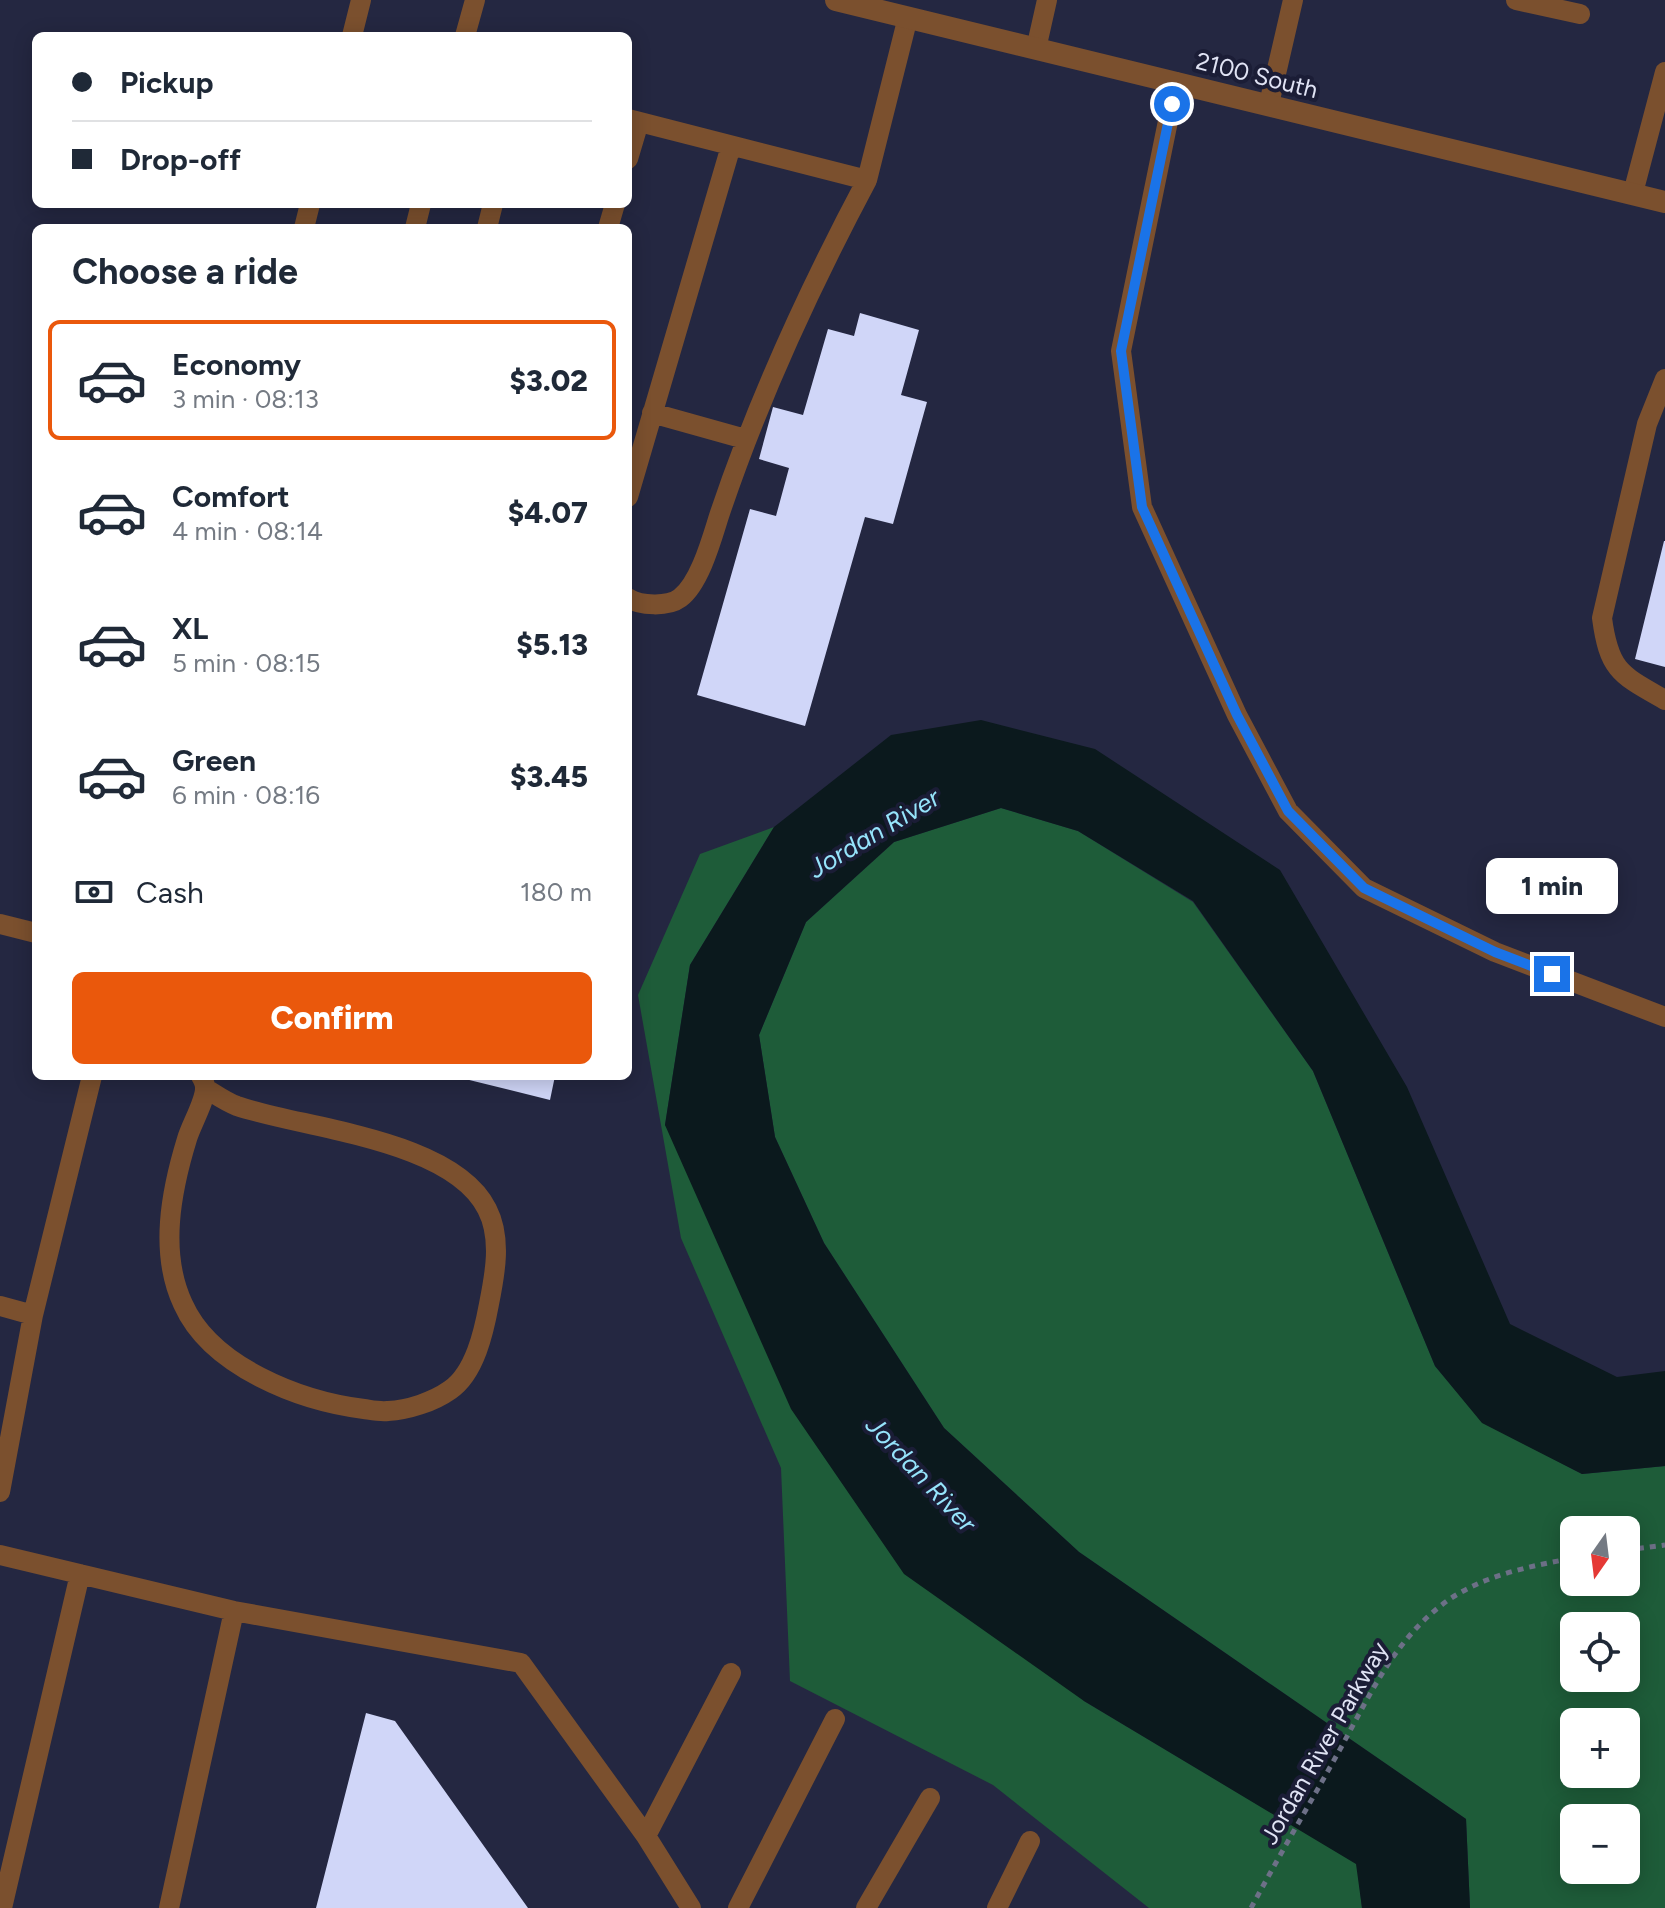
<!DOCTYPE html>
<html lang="en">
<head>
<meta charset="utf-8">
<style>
	:root { --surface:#fff; --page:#f2f2f3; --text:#1f2937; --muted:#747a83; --line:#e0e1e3; --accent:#ea580c }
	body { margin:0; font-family:Figtree,sans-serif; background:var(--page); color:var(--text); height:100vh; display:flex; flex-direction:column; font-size:30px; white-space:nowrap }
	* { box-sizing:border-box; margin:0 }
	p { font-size:26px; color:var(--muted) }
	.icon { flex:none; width:44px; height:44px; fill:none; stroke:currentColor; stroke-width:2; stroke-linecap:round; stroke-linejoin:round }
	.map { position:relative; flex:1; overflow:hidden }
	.sheet { position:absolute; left:32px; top:224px; width:600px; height:856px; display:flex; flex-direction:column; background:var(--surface); border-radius:12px; box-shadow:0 4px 20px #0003 }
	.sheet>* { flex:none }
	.top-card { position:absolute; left:32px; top:32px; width:600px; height:176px; border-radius:12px; box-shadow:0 4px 20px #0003; display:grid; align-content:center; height:176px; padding:0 40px; background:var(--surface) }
	.needle { width:52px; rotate:194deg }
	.controls { position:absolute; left:1560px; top:1516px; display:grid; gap:16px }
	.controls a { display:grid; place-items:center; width:80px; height:80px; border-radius:12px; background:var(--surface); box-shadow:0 4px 20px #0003; font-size:40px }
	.end { position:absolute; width:36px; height:36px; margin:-18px; border:10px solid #1a73e8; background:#fff; box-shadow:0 0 0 4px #fff }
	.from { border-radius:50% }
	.bubble { position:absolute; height:56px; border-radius:12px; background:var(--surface); box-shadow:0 4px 20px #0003; font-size:26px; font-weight:800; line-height:56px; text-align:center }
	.top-card b { display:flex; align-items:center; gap:28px; height:76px; font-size:30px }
	.top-card b+b { border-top:2px solid var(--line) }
	.top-card i { width:20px; height:20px; background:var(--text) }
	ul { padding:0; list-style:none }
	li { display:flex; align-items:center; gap:24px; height:120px; margin:0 16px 12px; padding:0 24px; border:4px solid transparent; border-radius:12px }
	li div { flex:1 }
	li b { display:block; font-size:30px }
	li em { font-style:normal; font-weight:800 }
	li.current { border-color:var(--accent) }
	li>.icon { width:72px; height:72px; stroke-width:1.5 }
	h2 { padding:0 40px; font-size:36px; line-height:96px }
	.pay { display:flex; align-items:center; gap:20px; height:88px; padding:0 40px; font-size:30px }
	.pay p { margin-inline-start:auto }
	.button { display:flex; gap:16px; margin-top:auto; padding:16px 40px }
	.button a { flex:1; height:92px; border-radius:12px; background:var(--accent); color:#fff; font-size:32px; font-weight:800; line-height:92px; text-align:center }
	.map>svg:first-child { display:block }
	.green { fill:#1e5c39; fill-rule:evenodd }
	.water { fill:#0b191d }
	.building { fill:#d0d6f8 }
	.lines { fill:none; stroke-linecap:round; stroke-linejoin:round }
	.path { stroke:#6d7087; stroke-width:5; stroke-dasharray:6 6; stroke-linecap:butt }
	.service { stroke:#7b502e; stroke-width:20 }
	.tertiary { stroke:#7b502e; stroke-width:22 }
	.route { stroke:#1a73e8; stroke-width:10 }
	.labels { text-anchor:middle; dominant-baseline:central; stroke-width:8; stroke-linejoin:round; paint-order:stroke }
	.street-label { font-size:24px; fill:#e0e3f4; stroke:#1b1d36 }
	.water-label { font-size:26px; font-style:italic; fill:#96e4fb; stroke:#1b1d36 }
</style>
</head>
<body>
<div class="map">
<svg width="1665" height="1908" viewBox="0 0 1665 1908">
	<rect width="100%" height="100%" fill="#242741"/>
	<path class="green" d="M1001,808L1078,831L1193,902L1313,1071L1435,1366L1482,1422L1582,1474L1665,1466V1908H1470L1466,1819L1079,1552L944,1428L824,1243L775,1137L759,1035L806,922L894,842ZM1574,1530H1626V1582H1574ZM1574,1626H1626V1678H1574ZM1574,1722H1626V1774H1574ZM1574,1818H1626V1870H1574Z
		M774,827L690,965L665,1125L1084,1701L1357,1864L1362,1908H1149L993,1785L790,1681L781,1468L681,1238L638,995L700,854Z"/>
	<path class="water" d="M981,720L1095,749L1280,870L1407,1087L1510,1324L1617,1377L1665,1371V1466L1582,1474L1482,1423L1435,1366L1313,1071L1193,901L1078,831L1001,808L894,842L806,922L759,1035L775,1137L824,1243L944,1428L1079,1552L1466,1819L1470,1908H1362L1356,1864L1084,1701L904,1574L791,1409L665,1125L690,965L774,827L891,735Z"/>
	<path class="building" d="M860,313L919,330L901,395L927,402L893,524L865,517L805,726L697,695L750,509L776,516L789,468L759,459L773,407L803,415L828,329L854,336Z
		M1664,541H1665V667L1635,659Z
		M453,1076H555L550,1100Z
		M366,1713L395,1721L528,1908H316Z"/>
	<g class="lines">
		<path class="path" d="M1626,1550L1665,1545
			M1251,1908C1279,1856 1309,1805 1338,1753C1369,1697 1394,1639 1447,1601C1484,1575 1531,1566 1574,1558"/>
		<path class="service" d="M1516,0L1580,14
			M352,36L361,0
			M465,36L475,0
			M1036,49L1047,0
			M1176,82L1121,351L1142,507L1237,715L1288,811L1364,888L1495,952L1665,1017
			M1269,104L1293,0
			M628,119L867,180L908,17
			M628,159L639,122
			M1633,193L1665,72
			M304,228L310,204
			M415,228L421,204
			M487,228L493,204
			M608,228L615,204
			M1665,379L1647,424L1602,618C1609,671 1621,675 1665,700
			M652,413L745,439
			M628,497L731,146
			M628,598C640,606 668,607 680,598C700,583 712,538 719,516C758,399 809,289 867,180
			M0,924L36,933
			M201,1076C203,1080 205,1083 205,1087C206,1100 191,1125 187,1139C171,1191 159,1253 183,1304C211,1367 300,1401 364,1409C371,1410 380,1412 388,1411C408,1410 433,1402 450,1390C475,1373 484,1331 489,1304C495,1274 502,1238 487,1209C452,1139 305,1129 237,1106C226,1102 215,1094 205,1088
			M0,1306L33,1315L0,1492
			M33,1315L92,1076
			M0,1555L234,1611L521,1663L646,1836L691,1908
			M646,1836L731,1673
			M2,1908L80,1574
			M169,1908L234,1611
			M738,1908L835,1719
			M866,1908L930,1798
			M997,1908L1030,1841"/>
		<path class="tertiary" d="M836,0L1665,202"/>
	</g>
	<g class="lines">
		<path class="route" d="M1172,104L1121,351L1142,507L1237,715L1288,811L1364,888L1495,952L1552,974"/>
	</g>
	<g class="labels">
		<g class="street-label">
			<text transform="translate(1257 75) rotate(14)">2100 South</text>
			<text transform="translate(1324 1743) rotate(-60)">Jordan River Parkway</text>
		</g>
		<g class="water-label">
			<text transform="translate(874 833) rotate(-31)">Jordan River</text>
			<text transform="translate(921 1474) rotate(47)">Jordan River</text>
		</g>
	</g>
</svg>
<div class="controls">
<a><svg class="needle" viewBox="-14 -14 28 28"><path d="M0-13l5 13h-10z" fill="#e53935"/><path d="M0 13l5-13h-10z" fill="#747a83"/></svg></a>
<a><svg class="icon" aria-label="locate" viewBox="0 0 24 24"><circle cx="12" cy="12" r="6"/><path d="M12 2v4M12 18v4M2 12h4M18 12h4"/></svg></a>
<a>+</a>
<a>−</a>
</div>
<i class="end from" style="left:1172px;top:104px"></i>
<i class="end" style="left:1552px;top:974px"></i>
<div class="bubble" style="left:1486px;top:858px;width:132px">1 min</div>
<div class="top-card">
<b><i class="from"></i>Pickup</b>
<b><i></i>Drop-off</b>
</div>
<section class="sheet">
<h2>Choose a ride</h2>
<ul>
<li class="current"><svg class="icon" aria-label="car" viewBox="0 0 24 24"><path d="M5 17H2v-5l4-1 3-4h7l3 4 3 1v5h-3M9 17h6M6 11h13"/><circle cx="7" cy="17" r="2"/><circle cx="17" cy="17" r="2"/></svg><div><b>Economy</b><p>3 min · 08:13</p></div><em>$3.02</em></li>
<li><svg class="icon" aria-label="car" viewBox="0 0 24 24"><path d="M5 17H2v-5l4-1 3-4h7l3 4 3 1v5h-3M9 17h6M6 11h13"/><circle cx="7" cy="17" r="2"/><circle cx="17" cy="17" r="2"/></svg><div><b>Comfort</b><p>4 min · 08:14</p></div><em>$4.07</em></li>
<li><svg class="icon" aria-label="car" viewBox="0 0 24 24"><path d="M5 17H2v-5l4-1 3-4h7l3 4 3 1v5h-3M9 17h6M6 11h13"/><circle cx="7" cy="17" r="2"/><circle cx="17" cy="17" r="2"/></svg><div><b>XL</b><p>5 min · 08:15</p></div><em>$5.13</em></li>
<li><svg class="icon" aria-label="car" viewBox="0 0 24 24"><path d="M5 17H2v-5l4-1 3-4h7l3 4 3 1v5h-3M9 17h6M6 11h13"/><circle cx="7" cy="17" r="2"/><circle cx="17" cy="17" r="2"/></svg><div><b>Green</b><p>6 min · 08:16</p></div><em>$3.45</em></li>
</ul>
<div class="pay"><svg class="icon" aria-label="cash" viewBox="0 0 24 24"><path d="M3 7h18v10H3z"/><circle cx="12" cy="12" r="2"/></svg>Cash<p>180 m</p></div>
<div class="button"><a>Confirm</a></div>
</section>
</div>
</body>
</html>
